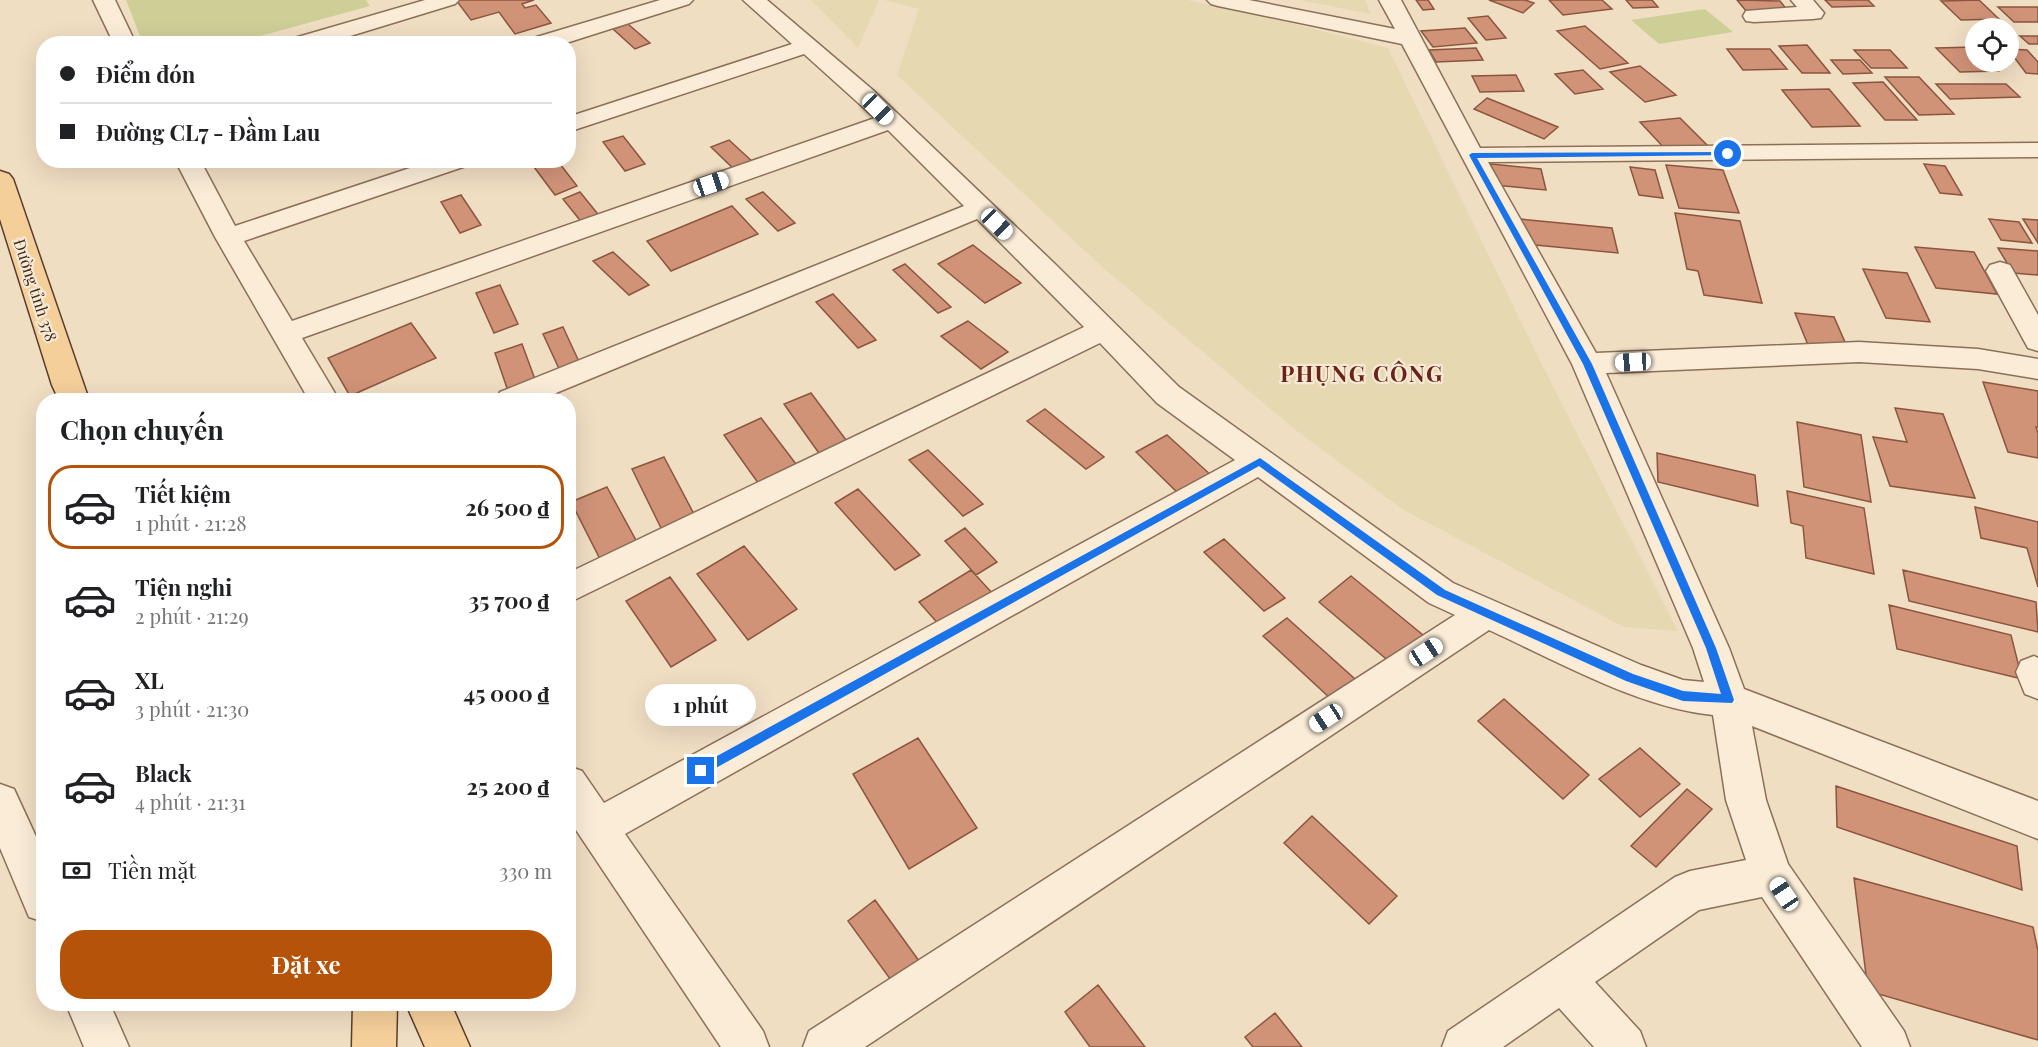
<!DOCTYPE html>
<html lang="vi">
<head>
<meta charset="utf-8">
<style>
	:root { --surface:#fff; --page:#f6f6f6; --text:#202124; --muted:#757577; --line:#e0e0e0; --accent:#b45309 }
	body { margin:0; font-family:"Playfair Display",serif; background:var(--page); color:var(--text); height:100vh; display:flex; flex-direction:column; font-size:22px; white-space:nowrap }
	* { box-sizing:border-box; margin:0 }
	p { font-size:20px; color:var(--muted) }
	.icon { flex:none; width:33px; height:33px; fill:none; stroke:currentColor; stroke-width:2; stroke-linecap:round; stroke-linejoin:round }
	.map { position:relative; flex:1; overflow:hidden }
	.sheet { position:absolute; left:36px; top:393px; width:540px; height:618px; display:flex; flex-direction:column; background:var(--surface); border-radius:24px; box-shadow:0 6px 24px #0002 }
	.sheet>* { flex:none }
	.hud { position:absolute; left:36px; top:36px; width:540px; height:132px; border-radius:24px; box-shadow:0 6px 24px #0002; display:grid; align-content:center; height:132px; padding:0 24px; background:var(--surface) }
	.fabs { position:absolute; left:1965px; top:18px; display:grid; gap:12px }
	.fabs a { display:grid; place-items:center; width:54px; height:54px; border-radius:50%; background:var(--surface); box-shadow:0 6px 24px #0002; font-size:30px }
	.end { position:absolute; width:27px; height:27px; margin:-14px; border:8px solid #1a73e8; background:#fff; box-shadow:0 0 0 3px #fff }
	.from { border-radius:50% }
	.bubble { position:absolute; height:42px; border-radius:21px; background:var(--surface); box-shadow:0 6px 24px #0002; font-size:20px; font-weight:700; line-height:42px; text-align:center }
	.car { position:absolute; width:18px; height:36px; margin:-18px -9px; border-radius:8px; box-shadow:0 0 4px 2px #0007; background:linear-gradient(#fff 24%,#345 0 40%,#fff 0 76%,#345 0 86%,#fff 0) }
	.hud b { display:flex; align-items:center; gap:21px; height:57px; font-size:22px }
	.hud b+b { border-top:2px solid var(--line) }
	.hud i { width:15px; height:15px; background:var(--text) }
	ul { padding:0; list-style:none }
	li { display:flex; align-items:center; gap:18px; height:84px; margin:0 12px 9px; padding:0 12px; border:3px solid transparent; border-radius:24px }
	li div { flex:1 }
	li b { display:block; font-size:22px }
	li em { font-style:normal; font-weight:700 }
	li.on { border-color:var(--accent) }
	li>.icon { width:54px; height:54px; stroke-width:1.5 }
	h2 { padding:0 24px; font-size:27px; line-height:72px }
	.pay { display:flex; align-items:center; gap:15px; height:66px; padding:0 24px; font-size:22px }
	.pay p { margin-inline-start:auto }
	.action { display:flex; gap:12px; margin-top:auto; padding:12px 24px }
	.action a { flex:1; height:69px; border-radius:24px; background:var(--accent); color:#fff; font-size:24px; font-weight:700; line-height:69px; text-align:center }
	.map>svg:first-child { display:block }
	.farmland { fill:#e6d8b0 }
	.green { fill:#cecf97 }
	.building { fill:#d09378; stroke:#8c553e; stroke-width:1.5 }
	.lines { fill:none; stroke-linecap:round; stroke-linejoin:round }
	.minor-casing { stroke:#8c6f59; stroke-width:3 }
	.major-casing { stroke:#593d2d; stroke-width:3 }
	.minor { fill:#faecd7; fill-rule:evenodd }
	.major { fill:#f5cf9a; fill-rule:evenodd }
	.route { fill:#1a73e8 }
	.labels { text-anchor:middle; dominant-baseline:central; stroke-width:4.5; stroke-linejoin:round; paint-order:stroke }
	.street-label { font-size:16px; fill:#3b291e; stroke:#f7e9d4 }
	.district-label { font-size:22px; font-weight:bold; letter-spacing:1.5px; fill:#6a231b; stroke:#f7e9d4 }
</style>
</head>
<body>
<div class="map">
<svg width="2038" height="1047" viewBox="0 0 2038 1047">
	<rect width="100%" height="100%" fill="#f0dec3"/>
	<path class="farmland" d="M811,0H879L858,48Z
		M884,0H1187L1266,17L1388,48L1540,361L1678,631L1624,627L1402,509L1293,428L1101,266L897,75L919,9Z
		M1300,0H1365L1371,14Z"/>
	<path class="green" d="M126,0H366L370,6L235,43L143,44Z
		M1705,9L1733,32L1659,44L1631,20Z"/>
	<path class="building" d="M456,0H534L522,4L525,8L536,5L551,23L515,34L499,12L471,20Z
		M1416,0H1428L1434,9L1423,10Z
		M1489,0H1525L1534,3L1523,13Z
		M1549,0H1602L1612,9L1563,15Z
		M1626,0H1652L1658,7L1633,8Z
		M1737,0L1780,1L1788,11L1747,12Z
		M1825,0H1868L1874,6L1832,7Z
		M1979,0L1999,19L1961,20L1941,1Z
		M1998,7H2038V22H2014Z
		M1488,16L1506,38L1486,40L1468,18Z
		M628,24L650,43L635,49L613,29Z
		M1585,26L1628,63L1600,69L1557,31Z
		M1465,28L1477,43L1433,47L1421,31Z
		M2020,36H2038V44H2029Z
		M1807,45L1830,73H1802L1779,46Z
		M1974,47L1976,62H1988L1998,71L1960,72L1936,48Z
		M1476,48L1483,60L1436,62L1429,50Z
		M1727,49H1770L1787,69L1743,70Z
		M2008,49L2027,50L2038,62V74L2026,73Z
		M1854,50H1890L1907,68H1871Z
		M1831,60H1860L1872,73L1843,74Z
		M1640,66L1676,95L1645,102L1610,72Z
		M1583,70L1603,89L1575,94L1555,74Z
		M1516,75L1524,91L1480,92L1472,76Z
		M1885,77H1919L1954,114L1919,115Z
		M1883,82L1917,120H1885L1853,83Z
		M1936,84H2006L2020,97L1950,99Z
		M1829,89L1860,126L1812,127L1782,90Z
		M1487,98L1558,127L1544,139L1474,109Z
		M1680,118L1708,146L1667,151L1640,122Z
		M623,136L645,164L625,171L603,142Z
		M729,140L755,164L737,172L711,147Z
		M552,160H557L577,186L555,195L534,167Z
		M1491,164L1541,169L1546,190L1494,185Z
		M1924,164L1945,166L1962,195L1940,193Z
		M1666,165L1723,170L1739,213L1679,208Z
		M1630,167L1655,170L1663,198L1639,195Z
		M580,192L601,218L583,224L563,199Z
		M763,192L795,223L778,231L746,199Z
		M461,195L481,225L460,233L441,202Z
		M732,206L758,234L671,271L647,241Z
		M1675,213L1740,221L1762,303L1704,295L1698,271L1687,269Z
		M1520,219L1612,228L1618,253L1525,244Z
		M1989,219L2019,222L2032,243L2001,240Z
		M2023,219L2038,220V243Z
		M973,245L1021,283L985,303L938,264Z
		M1915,247L1974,252L1997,294L1936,288Z
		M1998,248L2038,251V275L2013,273Z
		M613,252L649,285L629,295L593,261Z
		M905,264L951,307L938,313L893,270Z
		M1863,269L1907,273L1930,322L1886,318Z
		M500,285L518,324L494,333L476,293Z
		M833,294L876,340L858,348L816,302Z
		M1795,313L1834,317L1848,349L1808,345Z
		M968,321L1008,352L981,369L941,336Z
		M411,323L436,358L350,396L328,358Z
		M563,327L581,366L561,373L543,334Z
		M522,344L536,382L508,391L495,353Z
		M1983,382L2038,391V427H2036L2038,433V458L2008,452Z
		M811,393L849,444L821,456L784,404Z
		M1895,408L1943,414L1975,498L1890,486L1873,437L1907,442Z
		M1045,409L1104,457L1086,469L1027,421Z
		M761,418L799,468L761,487L724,435Z
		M1797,422L1861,435L1871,502L1804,487Z
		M1167,435L1212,476L1180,495L1136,452Z
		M928,450L983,504L963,516L909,460Z
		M1657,453L1755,475L1758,506L1658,482Z
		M664,457L695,516L662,530L632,469Z
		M607,487L638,544L601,561L571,502Z
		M858,489L920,555L895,570L835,503Z
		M1787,491L1864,508L1874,574L1806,558L1803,526L1791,523Z
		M1975,507L2038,522V587L2027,548L1981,538Z
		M965,528L997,562L976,575L945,541Z
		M1224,539L1285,598L1264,611L1204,552Z
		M744,546L797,609L748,640L697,574Z
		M971,570L994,595L942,628L919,602Z
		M1903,570L2036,602L2038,632L1909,601Z
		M1351,576L1423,635L1391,663L1319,602Z
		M670,577L716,640L671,667L626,601Z
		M1889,605L2011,635L2022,679L1897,649Z
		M1287,618L1355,679L1331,699L1263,636Z
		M1504,699L1589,775L1563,799L1478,721Z
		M918,738L977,828L909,869L853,774Z
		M1640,748L1680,784L1640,817L1599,779Z
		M1836,786L2017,846L2022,890L1837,827Z
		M1687,789L1712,809L1656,867L1631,846Z
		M1312,816L1397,896L1369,924L1284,843Z
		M1854,878L2033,927L2038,951V1040L1868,991Z
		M875,900L927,972L901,994L848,921Z
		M1098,985L1145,1047H1090L1065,1012Z
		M1275,1013L1302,1047H1253L1245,1037Z"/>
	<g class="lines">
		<defs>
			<path id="minor" d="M93,0H115L136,44H114Z
				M425,0H459L455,4L324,44H288L291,39Z
				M660,0H693L689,4L563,44H527L530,39Z
				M743,0H767L874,91L1055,264L1179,387L1453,583L1641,665L1683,680L1704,682L1693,648L1572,364L1402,44L1218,6L1211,4L1207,0H1249L1395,29L1379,0H1401L1480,148L2038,143V157L1488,162L1596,353L1859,342L1978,349L2038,359V379L1978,369L1859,362L1606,373L1729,648L1744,689L2038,801V839L1752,726L1766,800L1788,864L1904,1031L1910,1047H1862L1762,897L1699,910L1595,982L1640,1031L1646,1047H1594L1559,1008L1503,1047H1442L1448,1031L1675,877L1690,871L1746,860L1726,800L1713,715C1639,708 1557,661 1489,630L865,1047H803L809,1031L1455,615L1429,603L1258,477L625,834L763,1031L769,1047H721L568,818V766L582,771L604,803L1235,460L1157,403L1100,343L568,603V573L1084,327L977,219L539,400H496L500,392L964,206L888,130L302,338L339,400H309L215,237L175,160H200L235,226L434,160H472L469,165L244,241L292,321L875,118L804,54L568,132V117L792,44Z
				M1791,0H1813L1824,13L1821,18L1813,19L1754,22L1746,21L1743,16L1746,11L1797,7Z
				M2000,262L2010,265L2038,315V351L2028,348L1986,271L1990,265Z
				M2034,656L2038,658V699L2025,694L2016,672L2021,661Z
				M0,784L14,789L44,854V922L29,917L0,848Z
				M66,1004H110L129,1047H84Z"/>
			<path id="major" d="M0,171L9,174L13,179L89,400H59L52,385L0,219Z
				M353,1004H397L396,1047H352Z
				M406,1004H451L470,1047H425Z"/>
		</defs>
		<use href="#minor" class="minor-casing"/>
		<use href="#major" class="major-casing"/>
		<use href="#minor" class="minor"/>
		<use href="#major" class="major"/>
	</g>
	<path class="route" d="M1728,152L1731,155L1477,158L1592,364L1716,648L1734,700L1732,703L1683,701L1626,681L1437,595L1259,466L705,774H697V767L1260,458L1445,590L1633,674L1683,691L1721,694L1706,648L1583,364L1469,155L1472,153Z"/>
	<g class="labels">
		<g class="street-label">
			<text transform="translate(36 290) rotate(72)">Đường tỉnh 378</text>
		</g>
		<g class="district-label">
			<text x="1362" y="373">PHỤNG CÔNG</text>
		</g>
	</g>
</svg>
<div class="fabs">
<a><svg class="icon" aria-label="locate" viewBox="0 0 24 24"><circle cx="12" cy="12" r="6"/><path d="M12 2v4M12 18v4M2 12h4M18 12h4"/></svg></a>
</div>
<i class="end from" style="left:1728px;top:154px"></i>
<i class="end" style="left:701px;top:771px"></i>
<div class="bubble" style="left:645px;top:684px;width:111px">1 phút</div>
<i class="car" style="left:878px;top:109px;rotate:135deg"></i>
<i class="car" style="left:711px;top:184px;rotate:71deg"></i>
<i class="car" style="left:997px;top:224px;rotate:134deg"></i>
<i class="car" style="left:1633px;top:362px;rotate:267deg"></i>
<i class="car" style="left:1426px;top:652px;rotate:57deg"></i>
<i class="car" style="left:1326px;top:718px;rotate:237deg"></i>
<i class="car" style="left:1784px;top:894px;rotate:326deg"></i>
<div class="hud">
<b><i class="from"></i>Điểm đón</b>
<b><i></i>Đường CL7 - Đầm Lau</b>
</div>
<section class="sheet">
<h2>Chọn chuyến</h2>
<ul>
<li class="on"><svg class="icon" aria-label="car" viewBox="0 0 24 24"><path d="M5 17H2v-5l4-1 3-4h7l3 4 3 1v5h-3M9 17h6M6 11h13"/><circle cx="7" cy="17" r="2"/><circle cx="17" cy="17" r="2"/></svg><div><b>Tiết kiệm</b><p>1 phút · 21:28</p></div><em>26 500 ₫</em></li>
<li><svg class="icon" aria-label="car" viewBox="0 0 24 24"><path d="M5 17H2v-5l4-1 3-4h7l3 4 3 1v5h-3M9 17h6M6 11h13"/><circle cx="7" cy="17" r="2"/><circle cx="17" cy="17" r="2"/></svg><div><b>Tiện nghi</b><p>2 phút · 21:29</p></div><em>35 700 ₫</em></li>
<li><svg class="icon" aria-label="car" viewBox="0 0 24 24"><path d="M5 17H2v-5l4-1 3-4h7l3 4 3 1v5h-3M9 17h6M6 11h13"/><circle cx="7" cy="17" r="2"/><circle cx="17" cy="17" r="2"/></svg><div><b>XL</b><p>3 phút · 21:30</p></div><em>45 000 ₫</em></li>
<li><svg class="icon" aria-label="car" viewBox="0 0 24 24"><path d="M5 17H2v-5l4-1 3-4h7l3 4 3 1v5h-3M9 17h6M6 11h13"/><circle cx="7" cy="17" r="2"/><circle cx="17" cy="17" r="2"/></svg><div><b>Black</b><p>4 phút · 21:31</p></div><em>25 200 ₫</em></li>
</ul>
<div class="pay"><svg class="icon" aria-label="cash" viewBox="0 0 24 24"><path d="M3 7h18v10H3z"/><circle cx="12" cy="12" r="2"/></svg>Tiền mặt<p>330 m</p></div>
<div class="action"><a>Đặt xe</a></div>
</section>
</div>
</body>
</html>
